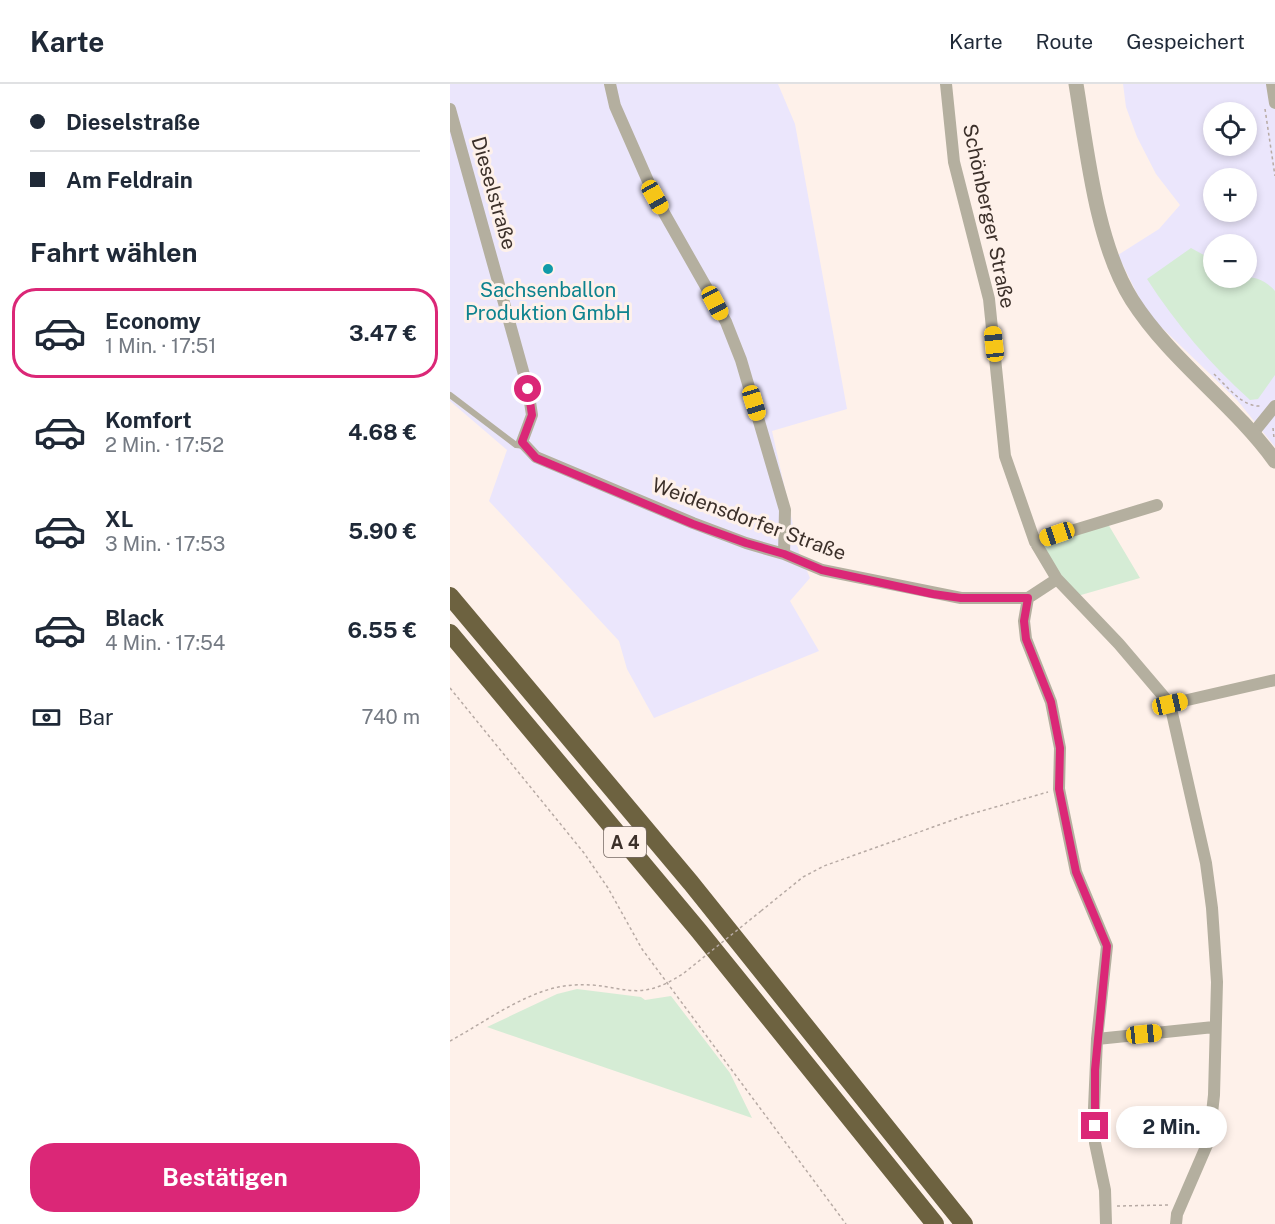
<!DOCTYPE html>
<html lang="de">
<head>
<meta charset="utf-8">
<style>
	:root { --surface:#fff; --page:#f2f2f3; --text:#1f2937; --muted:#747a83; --line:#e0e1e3; --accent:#db2777 }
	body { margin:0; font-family:"Public Sans",sans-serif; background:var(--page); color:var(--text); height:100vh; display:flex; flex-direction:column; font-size:22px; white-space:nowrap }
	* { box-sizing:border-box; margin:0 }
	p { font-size:20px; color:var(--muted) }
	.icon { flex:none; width:33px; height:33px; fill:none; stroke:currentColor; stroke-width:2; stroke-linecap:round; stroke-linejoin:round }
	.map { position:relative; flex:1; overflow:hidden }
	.panel { display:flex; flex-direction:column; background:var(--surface); width:450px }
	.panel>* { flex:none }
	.banner { display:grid; align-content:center; height:132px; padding:0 30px; background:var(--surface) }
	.fabs { position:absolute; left:753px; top:18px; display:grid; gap:12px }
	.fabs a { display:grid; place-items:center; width:54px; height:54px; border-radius:50%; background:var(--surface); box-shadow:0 3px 9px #0003; font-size:30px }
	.end { position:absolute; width:27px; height:27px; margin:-14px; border:8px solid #db2777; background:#fff; box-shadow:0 0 0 3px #fff }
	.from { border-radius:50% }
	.bubble { position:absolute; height:42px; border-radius:21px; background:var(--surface); box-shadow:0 3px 9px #0003; font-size:20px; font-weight:700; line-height:42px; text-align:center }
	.car { position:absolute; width:18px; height:36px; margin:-18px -9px; border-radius:8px; box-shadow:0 0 4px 2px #0007; background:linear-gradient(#f5c518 24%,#345 0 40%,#f5c518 0 76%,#345 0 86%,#f5c518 0) }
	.banner b { display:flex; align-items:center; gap:21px; height:57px; font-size:22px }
	.banner b+b { border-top:2px solid var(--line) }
	.banner i { width:15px; height:15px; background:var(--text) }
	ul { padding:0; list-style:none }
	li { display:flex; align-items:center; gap:18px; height:90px; margin:0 12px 9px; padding:0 18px; border:3px solid transparent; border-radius:24px }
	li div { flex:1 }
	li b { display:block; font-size:22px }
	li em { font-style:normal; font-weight:700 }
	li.current { border-color:var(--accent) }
	li>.icon { width:54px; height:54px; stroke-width:1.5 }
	h2 { padding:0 30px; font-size:27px; line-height:72px }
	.pay { display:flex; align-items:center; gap:15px; height:66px; padding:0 30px; font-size:22px }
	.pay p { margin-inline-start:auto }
	.action { display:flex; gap:12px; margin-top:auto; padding:12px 30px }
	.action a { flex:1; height:69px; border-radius:24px; background:var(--accent); color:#fff; font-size:24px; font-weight:700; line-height:69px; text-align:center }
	header { display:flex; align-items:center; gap:36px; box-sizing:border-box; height:84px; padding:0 30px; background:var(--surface); border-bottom:2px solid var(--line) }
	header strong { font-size:28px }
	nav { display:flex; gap:33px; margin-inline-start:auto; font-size:21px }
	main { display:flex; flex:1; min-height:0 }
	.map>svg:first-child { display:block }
	.industrial { fill:#ebe6fc; fill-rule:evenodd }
	.green { fill:#d5ecd5 }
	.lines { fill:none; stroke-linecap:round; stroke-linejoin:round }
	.path { stroke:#b7aaa4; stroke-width:1.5; stroke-dasharray:3 3; stroke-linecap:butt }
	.service { stroke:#b4af9f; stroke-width:6 }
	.minor { stroke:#b4af9f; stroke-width:12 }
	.tertiary { stroke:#b4af9f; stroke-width:15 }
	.motorway { stroke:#6d6240; stroke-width:18 }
	.path-bridge { stroke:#b7aaa4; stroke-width:1.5; stroke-dasharray:3 3; stroke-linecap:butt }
	.route { stroke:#db2777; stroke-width:8 }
	.culture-dot { fill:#0f9aa8; stroke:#fef1ea; stroke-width:2 }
	.labels { text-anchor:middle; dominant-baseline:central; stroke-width:6; stroke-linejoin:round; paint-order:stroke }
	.shield { fill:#fef1ea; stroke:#766a64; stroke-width:1.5 }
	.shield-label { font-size:18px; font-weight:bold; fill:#3c302a }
	.street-label { font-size:20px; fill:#3c302a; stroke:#fef1ea }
	.culture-label { font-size:20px; fill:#0d838f; stroke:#fef1ea }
</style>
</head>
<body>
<header>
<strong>Karte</strong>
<nav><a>Karte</a><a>Route</a><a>Gespeichert</a></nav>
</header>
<main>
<section class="panel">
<div class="banner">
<b><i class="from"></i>Dieselstraße</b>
<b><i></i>Am Feldrain</b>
</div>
<h2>Fahrt wählen</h2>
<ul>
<li class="current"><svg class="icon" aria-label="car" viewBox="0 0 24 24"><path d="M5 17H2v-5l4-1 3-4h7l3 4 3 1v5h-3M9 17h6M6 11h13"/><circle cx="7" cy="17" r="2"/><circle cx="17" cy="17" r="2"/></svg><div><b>Economy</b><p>1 Min. · 17:51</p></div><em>3.47 €</em></li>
<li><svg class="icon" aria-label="car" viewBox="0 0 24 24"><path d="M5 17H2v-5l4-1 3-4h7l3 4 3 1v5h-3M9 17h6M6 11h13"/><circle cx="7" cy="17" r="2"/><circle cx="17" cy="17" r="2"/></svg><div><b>Komfort</b><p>2 Min. · 17:52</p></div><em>4.68 €</em></li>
<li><svg class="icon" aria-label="car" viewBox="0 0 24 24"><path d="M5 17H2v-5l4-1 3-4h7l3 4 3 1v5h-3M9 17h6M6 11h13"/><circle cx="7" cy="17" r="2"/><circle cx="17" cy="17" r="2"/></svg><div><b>XL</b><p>3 Min. · 17:53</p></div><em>5.90 €</em></li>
<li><svg class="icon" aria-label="car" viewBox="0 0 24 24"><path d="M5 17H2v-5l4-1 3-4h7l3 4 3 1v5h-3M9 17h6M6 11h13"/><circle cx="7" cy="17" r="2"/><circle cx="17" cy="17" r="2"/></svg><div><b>Black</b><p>4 Min. · 17:54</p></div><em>6.55 €</em></li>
</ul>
<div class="pay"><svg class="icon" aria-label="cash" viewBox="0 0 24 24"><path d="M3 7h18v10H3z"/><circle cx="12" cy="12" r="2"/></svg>Bar<p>740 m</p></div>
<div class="action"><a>Bestätigen</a></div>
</section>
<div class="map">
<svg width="825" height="1140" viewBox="0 0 825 1140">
	<rect width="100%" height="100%" fill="#fef1ea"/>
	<path class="industrial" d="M0,0H328L345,40L397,325L322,347L349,468L360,494L340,517L369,567L204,634L177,585L169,557L39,417L57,366L0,317Z
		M673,0H825V363L787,316L708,240L691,218L668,171L709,145L730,121L706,90L687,53L676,23ZM764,28H796V62H764ZM764,94H796V128H764ZM764,160H796V194H764Z"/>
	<path class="green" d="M741,164L763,176L764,194C787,194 808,187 825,207V291L808,315L800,316C760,280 726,240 697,195Z
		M655,435L690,494L624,513L585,458Z
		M127,905L191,913L195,916L221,912L280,989L302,1034L37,943L107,910Z"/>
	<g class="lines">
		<path class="path" d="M815,25L825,92
			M764,290C776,301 792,323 810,322
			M823,344L824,354
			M0,604L134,769L158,804L192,865L396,1140
			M311,827L353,793L374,782L514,732L598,708
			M0,957C37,937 81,903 124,901C173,898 185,922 234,889
			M667,1122L719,1121"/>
		<path class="service" d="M0,311L66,361L75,362"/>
		<path class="minor" d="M160,0L165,22L205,113L276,238L291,276L335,426L334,470
			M496,0L504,78L539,215L555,372L585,458L607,495L669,560L720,620L756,779L762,824L767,898L764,1011L759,1056L727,1130L726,1140
			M822,0L825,19
			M0,25L78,305L82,331L72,358L86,373L243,439L296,459L334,470L372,486L511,514H578L607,495
			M804,348L825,322
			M585,458L707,421
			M578,514L574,537L576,555L601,618L610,664L609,705L626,788L657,862L647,955L644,1024L645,1059L655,1106L656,1140
			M720,620L825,596
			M647,955L764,943"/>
		<path class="tertiary" d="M626,0C637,66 646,159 682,216C721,277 783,319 825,377"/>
		<path class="motorway" d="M0,512L241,799L514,1140
			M0,549L249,847L485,1140"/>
		<path class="path-bridge" d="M234,889L311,827"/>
	</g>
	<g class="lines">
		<path class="route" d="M78,305L82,331L72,358L86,374L243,440L296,459L334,470L372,486L483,510L511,514H578L574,537L576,555L601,618L610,664L609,705L626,788L657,862L645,986V1042"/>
	</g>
	<circle class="culture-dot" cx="98" cy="185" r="6"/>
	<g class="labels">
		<rect class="shield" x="154" y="743" width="42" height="30" rx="4.5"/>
		<g class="shield-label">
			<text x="175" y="758">A 4</text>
		</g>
		<g class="street-label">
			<text transform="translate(44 109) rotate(74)">Dieselstraße</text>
			<text transform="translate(539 132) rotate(78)">Schönberger Straße</text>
			<text transform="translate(299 435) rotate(20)">Weidensdorfer Straße</text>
		</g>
		<g class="culture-label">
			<text x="98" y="206">Sachsenballon<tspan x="98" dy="23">Produktion GmbH</tspan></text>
		</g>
	</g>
</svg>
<div class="fabs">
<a><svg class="icon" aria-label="locate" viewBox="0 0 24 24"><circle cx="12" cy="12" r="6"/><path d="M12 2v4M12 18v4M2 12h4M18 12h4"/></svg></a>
<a>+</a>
<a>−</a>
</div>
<i class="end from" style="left:78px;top:305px"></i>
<i class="end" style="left:645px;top:1042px"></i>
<div class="bubble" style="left:666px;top:1022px;width:111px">2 Min.</div>
<i class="car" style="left:205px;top:113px;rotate:151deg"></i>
<i class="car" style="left:265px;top:219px;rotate:152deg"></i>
<i class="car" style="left:544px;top:260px;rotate:354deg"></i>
<i class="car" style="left:304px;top:319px;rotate:163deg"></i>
<i class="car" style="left:607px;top:450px;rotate:251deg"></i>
<i class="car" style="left:720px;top:620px;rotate:77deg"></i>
<i class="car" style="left:694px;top:950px;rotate:84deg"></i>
</div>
</main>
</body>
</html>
